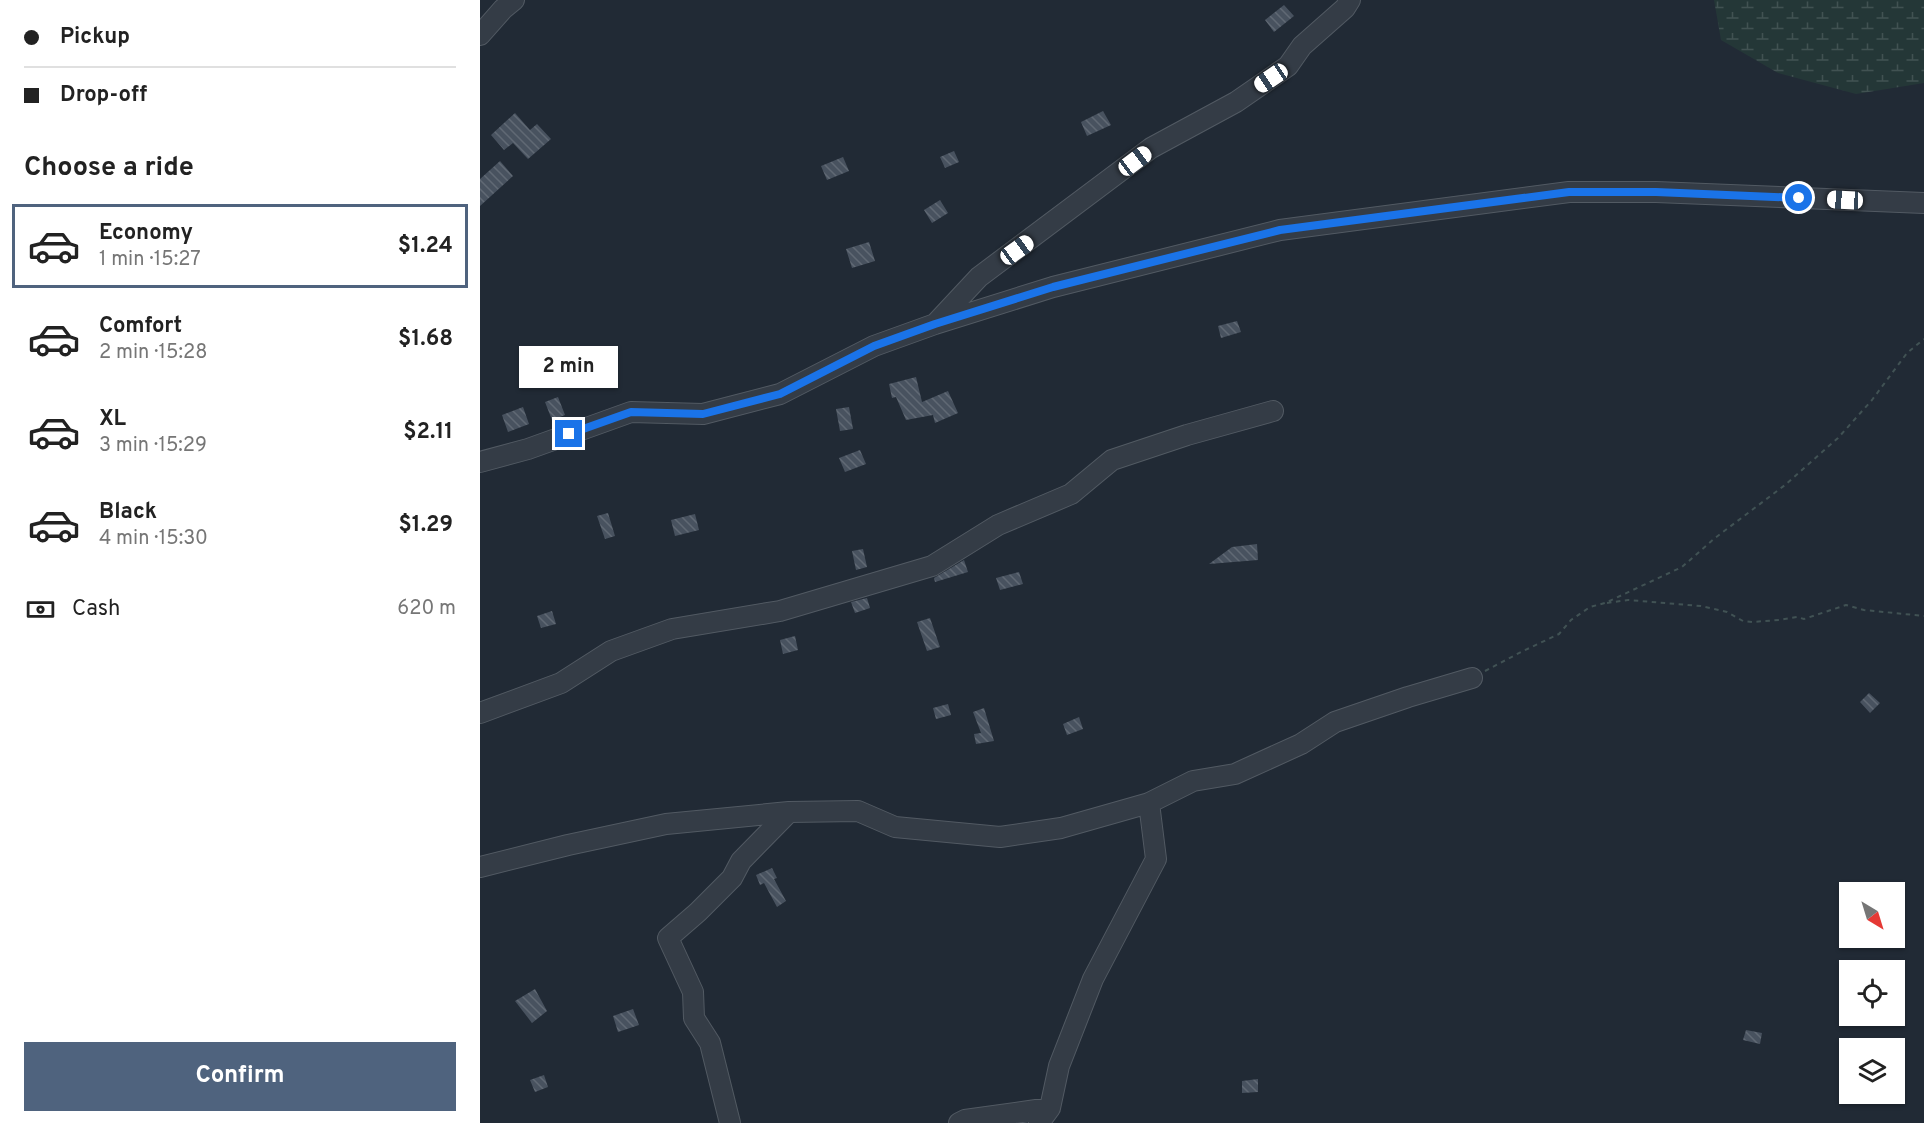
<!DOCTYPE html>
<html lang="en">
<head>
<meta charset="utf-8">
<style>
	:root { --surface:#fff; --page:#f6f6f6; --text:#222; --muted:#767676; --line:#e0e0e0; --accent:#4f637e }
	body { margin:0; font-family:Overpass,sans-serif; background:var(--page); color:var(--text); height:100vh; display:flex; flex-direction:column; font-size:22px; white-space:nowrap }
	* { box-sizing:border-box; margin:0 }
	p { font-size:20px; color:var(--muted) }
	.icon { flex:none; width:33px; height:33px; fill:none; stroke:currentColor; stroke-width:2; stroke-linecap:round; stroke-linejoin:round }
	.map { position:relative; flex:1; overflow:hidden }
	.drawer { display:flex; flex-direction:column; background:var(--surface); width:480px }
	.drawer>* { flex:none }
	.hud { display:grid; align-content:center; height:132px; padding:0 24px; background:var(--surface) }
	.needle { width:39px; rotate:142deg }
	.buttons { position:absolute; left:1359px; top:882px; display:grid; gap:12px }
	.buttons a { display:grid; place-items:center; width:66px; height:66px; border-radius:0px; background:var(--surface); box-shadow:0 2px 4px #0004; font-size:30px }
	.end { position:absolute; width:27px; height:27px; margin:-14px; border:8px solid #1a73e8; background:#fff; box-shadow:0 0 0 3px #fff }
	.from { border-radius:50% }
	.bubble { position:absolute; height:42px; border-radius:0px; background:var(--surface); box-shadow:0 2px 4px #0004; font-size:20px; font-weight:700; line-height:42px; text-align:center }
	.car { position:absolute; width:18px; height:36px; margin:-18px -9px; border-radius:8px; box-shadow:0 0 4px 2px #0007; background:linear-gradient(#fff 24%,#345 0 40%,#fff 0 76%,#345 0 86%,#fff 0) }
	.hud b { display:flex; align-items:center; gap:21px; height:57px; font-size:22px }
	.hud b+b { border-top:2px solid var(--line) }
	.hud i { width:15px; height:15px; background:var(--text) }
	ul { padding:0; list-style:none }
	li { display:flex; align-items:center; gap:18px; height:84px; margin:0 12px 9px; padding:0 12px; border:3px solid transparent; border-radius:0px }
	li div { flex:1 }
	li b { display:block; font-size:22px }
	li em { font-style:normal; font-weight:700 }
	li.selected { border-color:var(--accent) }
	li>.icon { width:54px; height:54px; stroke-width:1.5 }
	h2 { padding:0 24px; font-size:27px; line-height:72px }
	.pay { display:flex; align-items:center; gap:15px; height:66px; padding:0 24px; font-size:22px }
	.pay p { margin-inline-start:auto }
	.action { display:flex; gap:12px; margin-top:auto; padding:12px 24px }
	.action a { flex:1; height:69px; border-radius:0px; background:var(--accent); color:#fff; font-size:24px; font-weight:700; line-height:69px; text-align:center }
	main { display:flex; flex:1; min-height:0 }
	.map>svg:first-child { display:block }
	.wetland { fill:url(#wetland-marsh) }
	.building { fill:url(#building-back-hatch) }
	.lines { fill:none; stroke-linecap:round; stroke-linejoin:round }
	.minor-casing { stroke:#525a63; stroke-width:22 }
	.path { stroke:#415254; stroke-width:2; stroke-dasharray:4.5 4.5; stroke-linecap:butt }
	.minor { stroke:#343c46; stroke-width:20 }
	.route { stroke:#1a73e8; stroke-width:8 }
</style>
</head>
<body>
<main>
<section class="drawer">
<div class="hud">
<b><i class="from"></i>Pickup</b>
<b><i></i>Drop-off</b>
</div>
<h2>Choose a ride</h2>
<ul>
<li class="selected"><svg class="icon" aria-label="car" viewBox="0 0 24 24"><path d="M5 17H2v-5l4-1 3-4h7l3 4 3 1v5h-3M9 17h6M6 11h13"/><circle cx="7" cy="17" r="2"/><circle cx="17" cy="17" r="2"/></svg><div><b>Economy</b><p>1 min · 15:27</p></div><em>$1.24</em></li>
<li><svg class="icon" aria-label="car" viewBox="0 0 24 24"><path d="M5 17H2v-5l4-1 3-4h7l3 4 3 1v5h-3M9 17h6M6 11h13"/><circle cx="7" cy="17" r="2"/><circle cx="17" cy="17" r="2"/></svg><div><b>Comfort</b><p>2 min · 15:28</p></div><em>$1.68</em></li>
<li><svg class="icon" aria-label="car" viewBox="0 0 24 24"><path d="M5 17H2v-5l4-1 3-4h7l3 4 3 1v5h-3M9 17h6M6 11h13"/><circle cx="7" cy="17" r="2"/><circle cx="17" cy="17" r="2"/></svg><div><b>XL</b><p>3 min · 15:29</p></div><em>$2.11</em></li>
<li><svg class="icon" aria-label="car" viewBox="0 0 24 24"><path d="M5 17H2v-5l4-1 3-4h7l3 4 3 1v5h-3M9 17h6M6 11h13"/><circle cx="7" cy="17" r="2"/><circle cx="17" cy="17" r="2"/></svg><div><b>Black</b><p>4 min · 15:30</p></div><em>$1.29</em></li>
</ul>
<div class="pay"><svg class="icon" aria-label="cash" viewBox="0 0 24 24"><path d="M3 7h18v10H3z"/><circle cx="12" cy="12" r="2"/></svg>Cash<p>620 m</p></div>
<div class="action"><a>Confirm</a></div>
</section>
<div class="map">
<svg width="1444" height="1123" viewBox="0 0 1444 1123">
	<defs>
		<pattern id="wetland-marsh" width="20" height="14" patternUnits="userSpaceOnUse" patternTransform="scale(1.5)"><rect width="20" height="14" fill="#243737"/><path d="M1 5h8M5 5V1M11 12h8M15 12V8" fill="none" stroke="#415252"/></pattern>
		<pattern id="building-back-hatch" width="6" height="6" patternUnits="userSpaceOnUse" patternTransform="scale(1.5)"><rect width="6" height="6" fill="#48525f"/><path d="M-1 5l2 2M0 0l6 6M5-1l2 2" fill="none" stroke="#606974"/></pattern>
	</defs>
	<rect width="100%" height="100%" fill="#212a35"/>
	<path class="wetland" d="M1234,0H1444V83L1376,94L1298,73L1241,40Z"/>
	<path class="building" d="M804,5L814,16L794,32L785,20Z
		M623,111L631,125L607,136L601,122Z
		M35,113L50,130L57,124L71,139L48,159L33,143L24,150L11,135Z
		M474,151L479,162L465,168L460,157Z
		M363,157L369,171L347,180L341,166Z
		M20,161L33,176L0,206V179Z
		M460,200L468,213L452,223L444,210Z
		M389,242L395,261L372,268L366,249Z
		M757,321L761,332L741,338L738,326Z
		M436,377L442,402L468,391L478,413L455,423L453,415L426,420L416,397L412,398L409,384Z
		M78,397L85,415L72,420L65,402Z
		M43,407L49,424L28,432L22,415Z
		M369,407L373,429L360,431L356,409Z
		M380,450L386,464L365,472L359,458Z
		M128,513L135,536L125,539L117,516Z
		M215,514L219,530L195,536L191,520Z
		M777,544L778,560L729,564L752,547Z
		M383,549L387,567L376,570L372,551Z
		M484,560L488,572L455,582L454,578Z
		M539,572L543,584L520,590L516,578Z
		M387,598L390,608L375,613L371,602Z
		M72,611L76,624L61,628L57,616Z
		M450,618L460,647L447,651L437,622Z
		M315,636L318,650L303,654L300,640Z
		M1389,693L1400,703L1390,713L1380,702Z
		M468,704L471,715L456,719L453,708Z
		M504,708L514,741L496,744L494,734L501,733L493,712Z
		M599,717L603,729L587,735L583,724Z
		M292,868L297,878L294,879L306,901L297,907L284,883L280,885L276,875Z
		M55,989L67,1011L52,1023L35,1001Z
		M153,1009L159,1025L138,1032L133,1016Z
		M1266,1030L1282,1033L1280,1044L1263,1040Z
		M64,1075L68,1087L55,1092L50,1080Z
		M778,1079V1092L762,1093V1081Z"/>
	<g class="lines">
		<defs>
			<path id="minor" d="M0,35L23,9L34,0
				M457,322L499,277L671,148L756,102L808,66L822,46L865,8L870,0
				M0,462L48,449L151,412L223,414L300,394L394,346L455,324L573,287L800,230L1089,192H1176L1444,203
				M0,713L81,683L131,651L192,629L300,611L452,566L518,525L591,494L632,460L707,435L793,411
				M0,867L88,845L186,824L309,812L378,811L415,827L520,837L581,828L669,803L713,781L755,774L821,744L855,722L928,697L992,678
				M250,1123L230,1043L214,1018L213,992L188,938L218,912L252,878L261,861L309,812
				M479,1123L485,1120L570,1108
				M559,1123L570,1108L579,1066L613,979L676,859L669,803"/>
		</defs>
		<use href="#minor" class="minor-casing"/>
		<path class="path" d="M1127,603L1148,600L1221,606L1247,612L1263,621L1272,622L1299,620L1317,617L1324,619L1366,605L1384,610L1444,616
			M1005,671L1041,652L1079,634L1091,620L1110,607L1125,603L1202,567L1235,538L1305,485L1358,438L1392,400L1427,353L1444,339"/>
		<use href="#minor" class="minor"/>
	</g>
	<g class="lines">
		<path class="route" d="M89,434L151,412L223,414L300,394L394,346L455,324L573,287L800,230L1089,192H1176L1319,198"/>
	</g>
</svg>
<div class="buttons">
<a><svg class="needle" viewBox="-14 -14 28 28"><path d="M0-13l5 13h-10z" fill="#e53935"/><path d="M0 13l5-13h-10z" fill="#767676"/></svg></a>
<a><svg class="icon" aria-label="locate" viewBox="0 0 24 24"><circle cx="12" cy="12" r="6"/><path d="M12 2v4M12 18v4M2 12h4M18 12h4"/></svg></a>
<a><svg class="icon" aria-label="layers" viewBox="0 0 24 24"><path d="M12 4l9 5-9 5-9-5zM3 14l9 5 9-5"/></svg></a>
</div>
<i class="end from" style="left:1319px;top:198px"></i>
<i class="end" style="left:89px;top:434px"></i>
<div class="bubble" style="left:39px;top:346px;width:99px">2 min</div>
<i class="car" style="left:791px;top:78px;rotate:236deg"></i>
<i class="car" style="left:655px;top:161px;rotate:53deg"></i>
<i class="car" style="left:1365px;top:200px;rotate:273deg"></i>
<i class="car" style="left:537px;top:250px;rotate:54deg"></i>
</div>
</main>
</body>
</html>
